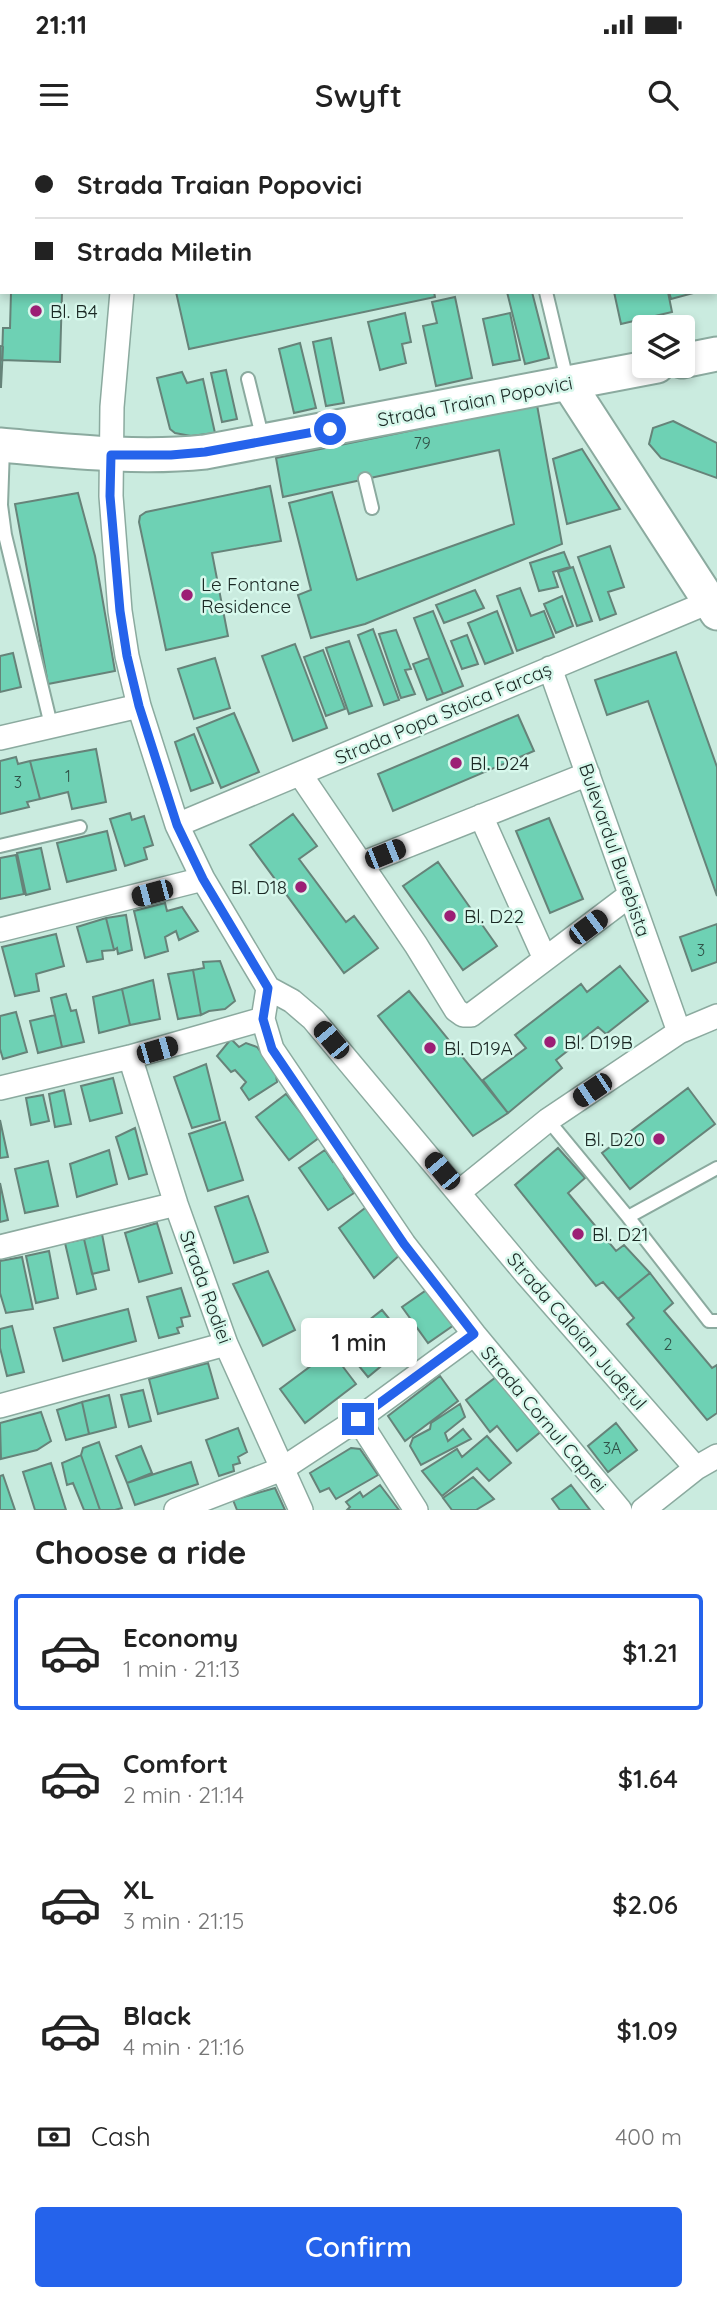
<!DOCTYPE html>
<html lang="en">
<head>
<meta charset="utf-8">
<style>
	:root { --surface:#fff; --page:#f2f2f2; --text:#222; --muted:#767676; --line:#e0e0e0; --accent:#2563eb }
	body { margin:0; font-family:Quicksand,sans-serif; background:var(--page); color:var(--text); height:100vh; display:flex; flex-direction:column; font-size:26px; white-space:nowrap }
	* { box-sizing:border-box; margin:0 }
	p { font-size:23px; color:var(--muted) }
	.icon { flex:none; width:38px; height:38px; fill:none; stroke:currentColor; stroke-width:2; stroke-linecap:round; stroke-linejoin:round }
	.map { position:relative; height:1370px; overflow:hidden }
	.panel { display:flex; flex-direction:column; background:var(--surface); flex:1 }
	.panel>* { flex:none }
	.top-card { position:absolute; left:0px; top:0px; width:718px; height:154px; box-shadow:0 4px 10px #0003; display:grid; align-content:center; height:154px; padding:0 35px; background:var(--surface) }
	.tools { position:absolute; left:632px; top:175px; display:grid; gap:14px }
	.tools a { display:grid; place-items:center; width:63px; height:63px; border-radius:7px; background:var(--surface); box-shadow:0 4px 10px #0003; font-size:35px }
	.end { position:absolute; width:32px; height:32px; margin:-16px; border:9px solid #2563eb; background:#fff; box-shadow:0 0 0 4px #fff }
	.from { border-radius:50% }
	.bubble { position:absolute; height:49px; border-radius:7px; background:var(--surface); box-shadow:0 4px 10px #0003; font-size:23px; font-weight:600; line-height:49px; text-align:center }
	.car { position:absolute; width:21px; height:42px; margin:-21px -10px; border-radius:9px; box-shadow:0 0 5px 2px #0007; background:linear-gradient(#222 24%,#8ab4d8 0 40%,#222 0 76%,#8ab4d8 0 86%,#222 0) }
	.top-card b { display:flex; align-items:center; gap:24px; height:66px; font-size:26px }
	.top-card b+b { border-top:2px solid var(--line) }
	.top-card i { width:18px; height:18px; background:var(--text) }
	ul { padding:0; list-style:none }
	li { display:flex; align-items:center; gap:21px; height:116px; margin:0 14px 10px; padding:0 21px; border:4px solid transparent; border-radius:7px }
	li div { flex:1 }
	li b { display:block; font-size:26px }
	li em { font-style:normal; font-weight:600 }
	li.selected { border-color:var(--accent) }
	li>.icon { width:63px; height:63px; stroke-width:1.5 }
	h2 { padding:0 35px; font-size:32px; line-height:84px }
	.pay { display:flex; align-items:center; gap:18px; height:77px; padding:0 35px; font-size:26px }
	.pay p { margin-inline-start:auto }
	.primary-button { display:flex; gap:14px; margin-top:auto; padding:14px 35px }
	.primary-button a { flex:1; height:80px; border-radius:7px; background:var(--accent); color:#fff; font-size:28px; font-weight:600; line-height:80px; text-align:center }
	.status { display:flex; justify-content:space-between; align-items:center; height:49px; padding:0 35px; background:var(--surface); direction:ltr }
	.status svg { height:19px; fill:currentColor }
	header { display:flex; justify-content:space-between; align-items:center; height:91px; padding:0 35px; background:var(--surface); font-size:32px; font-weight:600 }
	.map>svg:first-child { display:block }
	.building { fill:#6ed1b4; stroke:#668379; stroke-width:2 }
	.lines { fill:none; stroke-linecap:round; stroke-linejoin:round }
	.lane-casing { stroke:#8baa9f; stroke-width:16 }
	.street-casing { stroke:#8baa9f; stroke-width:26 }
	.secondary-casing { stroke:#8baa9f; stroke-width:37 }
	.lane { stroke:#fff; stroke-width:12 }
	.street { stroke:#fff; stroke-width:23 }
	.secondary { stroke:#fff; stroke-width:33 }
	.route { stroke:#2563eb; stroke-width:9 }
	.poi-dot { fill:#9c1f75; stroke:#d7f8ec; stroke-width:2.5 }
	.labels { text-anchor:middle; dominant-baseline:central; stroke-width:5; stroke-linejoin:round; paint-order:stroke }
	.number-label { font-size:16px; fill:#305248 }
	.poi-label { font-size:19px; fill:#1b2824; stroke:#d7f8ec; text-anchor:start }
	.street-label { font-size:19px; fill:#1b2824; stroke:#d7f8ec }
</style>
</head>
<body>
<div class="status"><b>21:11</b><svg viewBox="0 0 49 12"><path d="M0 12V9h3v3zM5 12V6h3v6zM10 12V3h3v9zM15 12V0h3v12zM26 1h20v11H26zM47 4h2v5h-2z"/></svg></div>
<header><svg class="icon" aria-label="menu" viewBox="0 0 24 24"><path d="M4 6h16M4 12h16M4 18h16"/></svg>Swyft<svg class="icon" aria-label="search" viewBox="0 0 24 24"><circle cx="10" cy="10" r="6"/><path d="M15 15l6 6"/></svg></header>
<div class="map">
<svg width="717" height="1370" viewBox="0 0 717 1370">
	<rect width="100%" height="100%" fill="#caebdf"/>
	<path class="building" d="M391,0H436V2H391Z
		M11,152H62L60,222L2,220L3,188H10Z
		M176,152H434L435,157L189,209Z
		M507,152H532L549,218L525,224Z
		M614,152H668L672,172L621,184Z
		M669,152H697L671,159Z
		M455,157L472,238L436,246L423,186L437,183L432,162Z
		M405,173L411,202L402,204L406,223L380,230L368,182Z
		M510,173L520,220L493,225L483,179Z
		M331,198L344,263L326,266L313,202Z
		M300,203L316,268L294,273L279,209Z
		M0,206L3,207L1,247H0Z
		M226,230L237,279L222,282L211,233Z
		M182,232L187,243L203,239L215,293L191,296L175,293L170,289L157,238Z
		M537,265L562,404L365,484L311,498L298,455L311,450L289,363L332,352L357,440L514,384L499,310L283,357L276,318Z
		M673,281L717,303V338L661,318L649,304L653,288Z
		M582,309L620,369L567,384L553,319Z
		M270,346L281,401L212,413L228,496L166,510L139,382L140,376L146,372Z
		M78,353L95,416L115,531L48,544L15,364Z
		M610,406L624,447L608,452L616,474L600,480L578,417Z
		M564,412L570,427L553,432L558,447L539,451L530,423Z
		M573,427L592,481L577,486L558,432Z
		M520,448L531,476L544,471L554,497L517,511L497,456Z
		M475,450L484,468L444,483L436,465Z
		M562,456L573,486L556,493L544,464Z
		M433,471L463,546L443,554L414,478Z
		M497,471L513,513L485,524L468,483Z
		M373,489L399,560L384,565L358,495Z
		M396,490L411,529L405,530L415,554L401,558L379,494Z
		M467,495L478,524L462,529L451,501Z
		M349,501L372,566L349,574L326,508Z
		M295,504L327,588L293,601L262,516Z
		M323,510L345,569L326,576L304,517Z
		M676,512L717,627V756L648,561L607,575L595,540Z
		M13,513L21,547L0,552V516Z
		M215,518L230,568L194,579L178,529Z
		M429,518L443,554L427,560L413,524Z
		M234,573L259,632L221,648L197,588Z
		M518,575L534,611L393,671L378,634Z
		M194,594L213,643L191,651L175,602Z
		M96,609L106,662L72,669L68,652L40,659L30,621Z
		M16,617L18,624L30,621L40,659L27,662L29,667L0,674V621Z
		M130,673L132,680L144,676L153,705L144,708L147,719L125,726L110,679Z
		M293,674L317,706L299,719L346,782L354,776L378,808L344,833L250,705Z
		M549,678L583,759L550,773L516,691Z
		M107,691L116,730L67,742L57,703Z
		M41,708L50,749L26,755L17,713Z
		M16,715L24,754L0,759V718Z
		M438,722L497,806L463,830L403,746Z
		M165,763L167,771L182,767L198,791L179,800L176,791L165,797L168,811L145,818L134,771Z
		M126,775L132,810L118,814L117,808L114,810L106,778Z
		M106,778L114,810L102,811L103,819L87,822L77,787Z
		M717,784V822L692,831L680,797Z
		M56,794L64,826L36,834L39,851L15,856L2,807Z
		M220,821L235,861L225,869L209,871L201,875L193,830L204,828L203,822Z
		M620,826L648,861L606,894L598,887L556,920L562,928L508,973L483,940L526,908L515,895L581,844L587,852Z
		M193,830L201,875L178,879L168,834Z
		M153,840L160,879L130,885L122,849Z
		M122,849L130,885L99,893L93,857Z
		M409,851L508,973L473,996L378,876Z
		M66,854L71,871L76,870L84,902L62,907L51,858Z
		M16,872L27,912L3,919L0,909V876Z
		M55,875L62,907L38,913L30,881Z
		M231,899L239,907L246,903L257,907L261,912L264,911L275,927L277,942L249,960L241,948L246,942L235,930L231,932L217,916Z
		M206,924L220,980L192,988L174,937Z
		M113,938L122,973L90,981L81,946Z
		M688,948L715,984L630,1049L602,1013Z
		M64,950L71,984L55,987L49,954Z
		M286,954L320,997L289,1020L256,977Z
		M43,955L49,981L31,985L26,958Z
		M0,980L8,1017L0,1018Z
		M225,982L243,1040L208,1051L189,994Z
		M135,988L147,1034L129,1039L116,997Z
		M558,1008L585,1038L568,1053L616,1111L624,1105L650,1133L618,1159L603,1142L596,1146L515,1045Z
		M109,1010L117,1044L77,1057L70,1024Z
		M325,1010L333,1022L338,1019L349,1035L344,1038L354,1053L328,1070L299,1028Z
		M48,1021L58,1066L25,1073L15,1029Z
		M0,1043L8,1080L0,1082Z
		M248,1056L268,1112L234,1123L215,1067Z
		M369,1065L402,1113L374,1138L339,1088Z
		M157,1083L172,1133L139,1142L125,1093Z
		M102,1094L109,1130L92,1134L84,1099Z
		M84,1099L96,1149L77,1154L65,1103Z
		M49,1111L58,1158L36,1163L26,1116Z
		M22,1117L33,1169L6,1173L0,1153V1121Z
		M268,1131L295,1190L263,1206L233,1144Z
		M650,1133L673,1163L664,1171L712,1228L717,1225V1273L707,1280L627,1184L634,1178L618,1159Z
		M181,1148L190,1176L181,1178L183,1186L177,1188L179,1193L159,1198L147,1157Z
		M428,1149L454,1185L428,1203L402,1167Z
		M128,1169L136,1201L63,1221L54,1188Z
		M382,1170L409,1203L368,1237L340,1203Z
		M12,1186L24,1232L7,1236L0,1208V1189Z
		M331,1211L356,1244L305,1283L280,1249Z
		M208,1223L218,1258L158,1274L149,1239Z
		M500,1234L543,1290L517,1311L497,1286L490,1292L466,1260Z
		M440,1236L458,1261L405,1301L388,1276Z
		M143,1250L151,1281L129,1287L121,1255Z
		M109,1255L116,1287L89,1294L82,1262Z
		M82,1262L89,1294L66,1300L57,1270Z
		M460,1264L465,1277L445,1293L448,1301L463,1289L471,1299L421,1325L410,1306L413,1298L430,1289L431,1283Z
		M41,1272L51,1301L37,1310L1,1319L0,1283Z
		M616,1283L637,1310L608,1332L588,1306Z
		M238,1288L247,1312L238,1317L240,1323L233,1325L234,1331L219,1336L206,1300Z
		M487,1296L511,1323L489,1341L477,1328L442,1356L422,1331L457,1309L462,1317Z
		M99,1302L122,1368L115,1370H100L81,1315L83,1308Z
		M141,1306L152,1333L127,1343L116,1316Z
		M351,1308L360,1309L378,1335L336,1359L329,1348L320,1352L310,1333Z
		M81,1315L100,1370H84L73,1343L67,1345L62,1323Z
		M191,1322L198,1344L135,1365L127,1343Z
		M51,1323L66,1370H35L23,1332Z
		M3,1335L15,1370H0V1336Z
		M473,1337L494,1359L476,1370H452L443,1358Z
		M380,1345L399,1370H347L350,1367L346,1362L360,1352L363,1357Z
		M571,1345L590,1370H560L552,1359Z
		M275,1348L285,1370H237L233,1360Z"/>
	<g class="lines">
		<defs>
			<path id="lane" d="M546,152L567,240
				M248,239L263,300
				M3,308L1,365L5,395L51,585
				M365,339L372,368
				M0,706L80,687
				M548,980L628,1077L709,1181H717
				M628,1077L717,1028"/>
			<path id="street" d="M136,2V0
				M259,2L265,0
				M0,44H2
				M122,152L112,267L111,356L120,471L127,516L139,566L177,685L203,739L268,848L263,879L272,909L404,1104L474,1194L620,1370
				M550,528L679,892
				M0,598L139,566
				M300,634L416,805L456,870L463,875H471L630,755
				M481,676L545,819
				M177,685L709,462
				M361,724L588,634
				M0,790L203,739
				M268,848L292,861L313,879L527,1135L696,1328
				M130,917L176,1064L226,1204L301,1370
				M0,948L130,917L263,879
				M459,1052L548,980L679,892L717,876
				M0,1107L176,1064
				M0,1266L226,1204
				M358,1279L416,1370
				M176,1370L282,1329L358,1279L474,1194
				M643,1370L696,1328L717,1316"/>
			<path id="secondary" d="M682,221L717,214
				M568,243L717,473
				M0,305C69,311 136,319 205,312L657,226"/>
		</defs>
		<use href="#lane" class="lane-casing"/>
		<use href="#street" class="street-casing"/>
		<use href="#secondary" class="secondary-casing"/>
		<use href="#lane" class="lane"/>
		<use href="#street" class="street"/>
		<use href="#secondary" class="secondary"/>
	</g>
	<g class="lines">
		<path class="route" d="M330,289L205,312L171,315H111L110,356L120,471L127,516L139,566L177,685L203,739L268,848L263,879L272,909L404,1104L474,1194L358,1279"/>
	</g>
	<g class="poi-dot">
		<circle cx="36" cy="171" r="7"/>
		<circle cx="187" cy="455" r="7"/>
		<circle cx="456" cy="623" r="7"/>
		<circle cx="301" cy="747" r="7"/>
		<circle cx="450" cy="776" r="7"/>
		<circle cx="550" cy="902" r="7"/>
		<circle cx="430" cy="908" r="7"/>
		<circle cx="659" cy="999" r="7"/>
		<circle cx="578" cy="1094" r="7"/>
	</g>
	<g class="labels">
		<g class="number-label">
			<text x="422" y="303">79</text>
			<text x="68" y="636">1</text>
			<text x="18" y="642">3</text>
			<text x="701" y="810">3</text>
			<text x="668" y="1204">2</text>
			<text x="612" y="1308">3A</text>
		</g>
		<g class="poi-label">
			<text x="50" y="171">Bl. B4</text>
			<text x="201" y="444">Le Fontane<tspan x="201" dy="22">Residence</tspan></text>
			<text x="470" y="623">Bl. D24</text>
			<text x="287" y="747" text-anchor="end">Bl. D18</text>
			<text x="464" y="776">Bl. D22</text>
			<text x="564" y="902">Bl. D19B</text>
			<text x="444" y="908">Bl. D19A</text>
			<text x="645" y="999" text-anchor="end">Bl. D20</text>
			<text x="592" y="1094">Bl. D21</text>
		</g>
		<g class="street-label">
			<text transform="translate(475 261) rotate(-11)">Strada Traian Popovici</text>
			<text transform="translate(443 573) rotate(-23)">Strada Popa Stoica Farcaș</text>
			<text transform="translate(615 710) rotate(71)">Bulevardul Burebista</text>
			<text transform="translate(206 1147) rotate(70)">Strada Rodiei</text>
			<text transform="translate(577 1191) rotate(49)">Strada Caloian Județul</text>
			<text transform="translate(544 1279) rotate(50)">Strada Cornul Caprei</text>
		</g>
	</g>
</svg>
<div class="tools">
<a><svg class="icon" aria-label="layers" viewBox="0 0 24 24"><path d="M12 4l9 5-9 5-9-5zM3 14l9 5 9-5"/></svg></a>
</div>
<i class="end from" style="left:330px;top:289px"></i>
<i class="end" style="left:358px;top:1279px"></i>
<div class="bubble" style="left:301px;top:1178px;width:116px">1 min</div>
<i class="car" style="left:385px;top:714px;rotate:68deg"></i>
<i class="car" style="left:152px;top:753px;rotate:255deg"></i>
<i class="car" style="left:588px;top:787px;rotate:53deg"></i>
<i class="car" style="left:331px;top:900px;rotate:320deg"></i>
<i class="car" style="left:157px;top:910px;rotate:74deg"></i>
<i class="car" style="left:592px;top:950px;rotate:236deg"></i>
<i class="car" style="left:442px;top:1031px;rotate:320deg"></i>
<div class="top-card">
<b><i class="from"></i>Strada Traian Popovici</b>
<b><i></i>Strada Miletin</b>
</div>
</div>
<section class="panel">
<h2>Choose a ride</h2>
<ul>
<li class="selected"><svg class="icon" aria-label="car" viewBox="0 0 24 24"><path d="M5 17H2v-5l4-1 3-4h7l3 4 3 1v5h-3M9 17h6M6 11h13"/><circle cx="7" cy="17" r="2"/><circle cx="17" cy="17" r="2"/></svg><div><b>Economy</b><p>1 min · 21:13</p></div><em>$1.21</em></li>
<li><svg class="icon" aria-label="car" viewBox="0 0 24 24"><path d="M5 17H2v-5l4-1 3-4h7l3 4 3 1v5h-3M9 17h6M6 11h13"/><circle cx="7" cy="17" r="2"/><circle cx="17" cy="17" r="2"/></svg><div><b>Comfort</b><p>2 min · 21:14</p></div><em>$1.64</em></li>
<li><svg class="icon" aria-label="car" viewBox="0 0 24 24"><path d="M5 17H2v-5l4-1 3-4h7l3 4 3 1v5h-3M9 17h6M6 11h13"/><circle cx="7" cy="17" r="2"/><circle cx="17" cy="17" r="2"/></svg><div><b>XL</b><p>3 min · 21:15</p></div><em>$2.06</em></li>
<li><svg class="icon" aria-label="car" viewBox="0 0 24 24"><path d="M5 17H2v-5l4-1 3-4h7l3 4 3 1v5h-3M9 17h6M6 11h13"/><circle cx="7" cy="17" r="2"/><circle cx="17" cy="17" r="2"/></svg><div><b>Black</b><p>4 min · 21:16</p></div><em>$1.09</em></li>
</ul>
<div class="pay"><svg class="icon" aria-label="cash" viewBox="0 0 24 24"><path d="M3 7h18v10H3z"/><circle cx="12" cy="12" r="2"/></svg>Cash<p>400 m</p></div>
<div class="primary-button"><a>Confirm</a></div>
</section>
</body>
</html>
